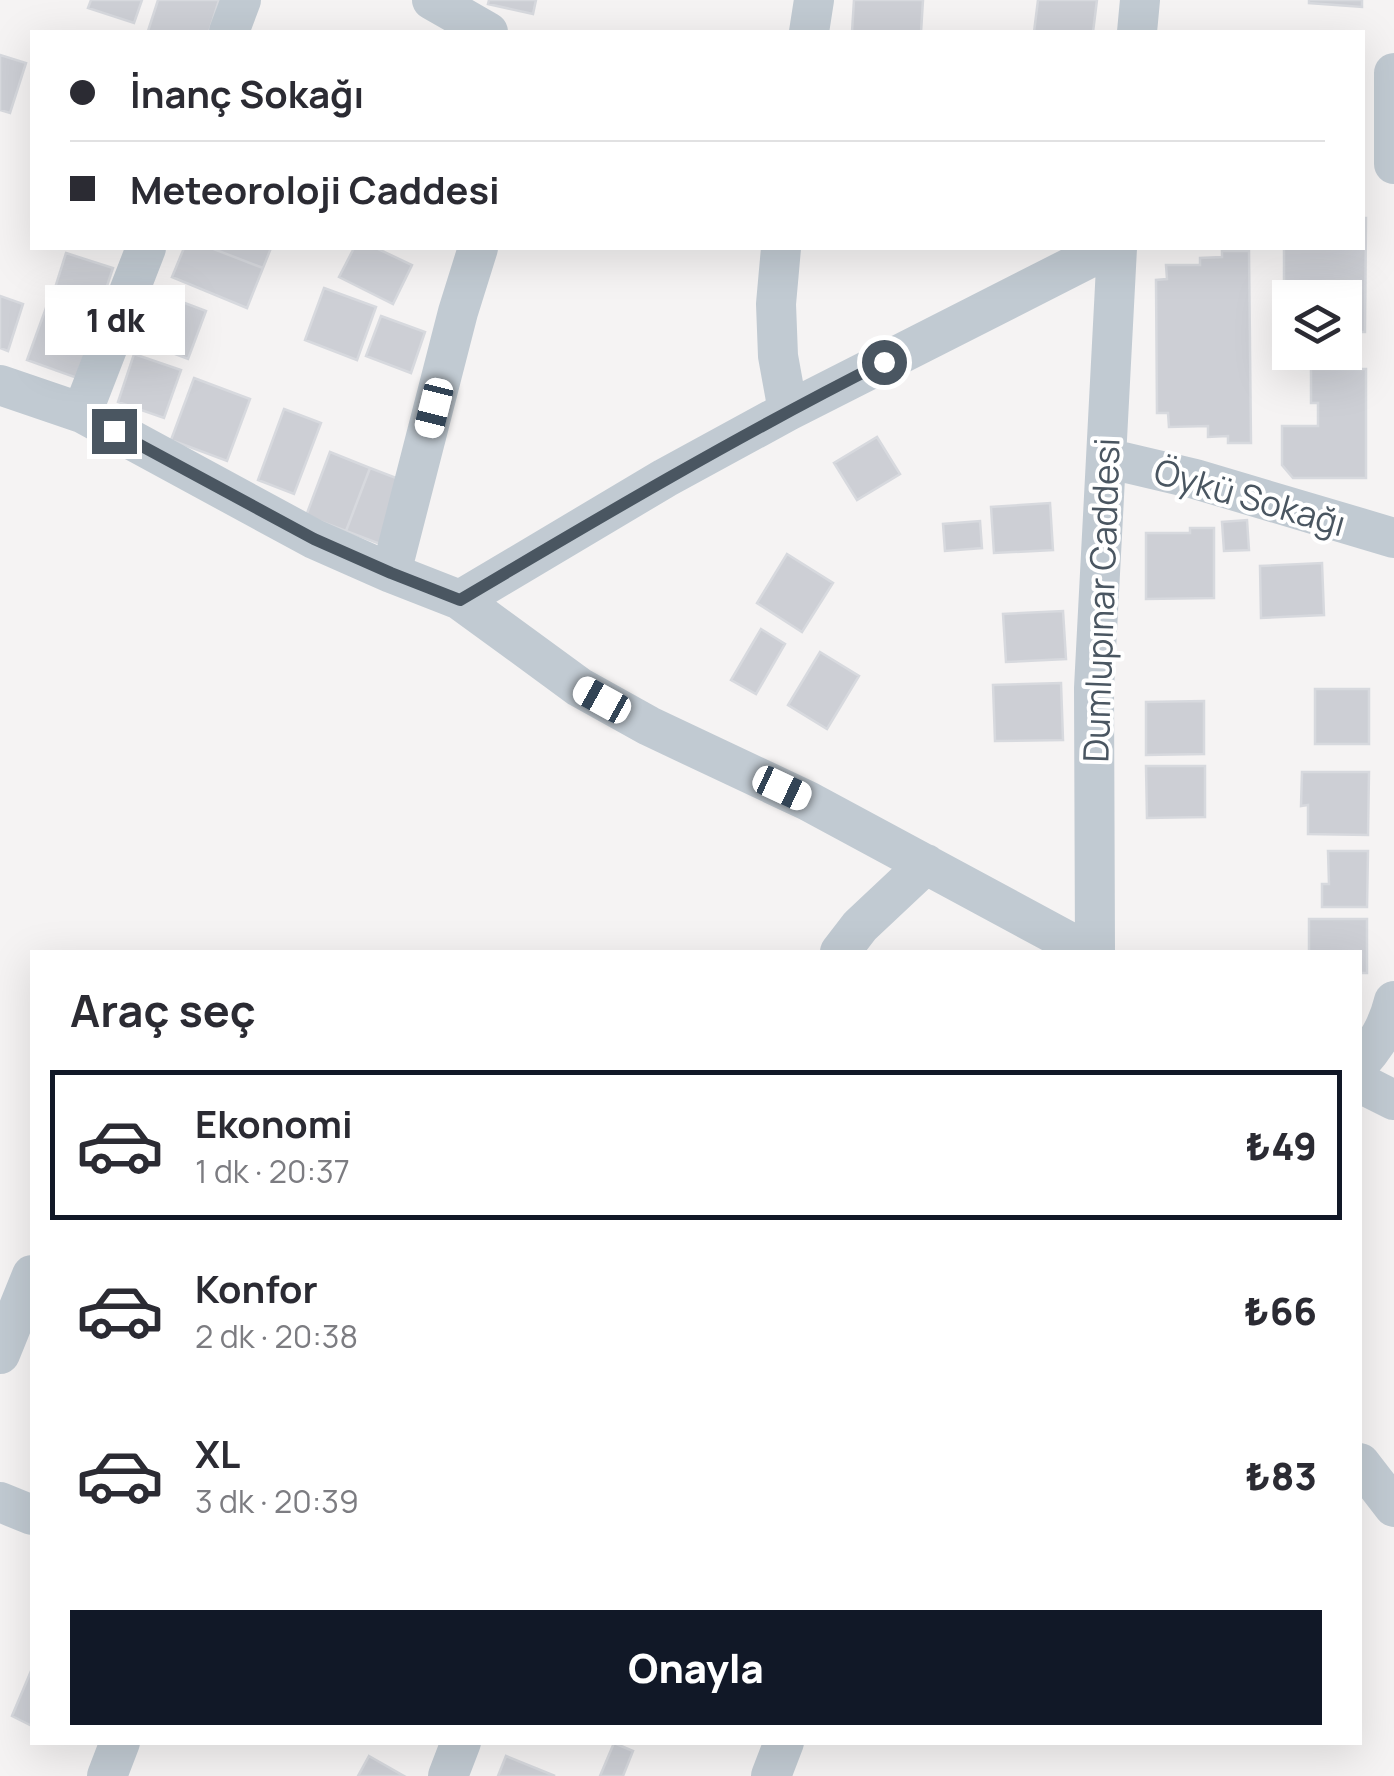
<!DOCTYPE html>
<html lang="tr">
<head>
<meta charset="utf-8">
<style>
	:root { --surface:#fff; --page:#f2f2f3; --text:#2b2b33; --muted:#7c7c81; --line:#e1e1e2; --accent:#111827 }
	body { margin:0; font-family:Manrope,sans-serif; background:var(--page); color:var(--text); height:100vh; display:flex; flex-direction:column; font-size:38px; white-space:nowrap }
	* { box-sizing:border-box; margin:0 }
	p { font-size:32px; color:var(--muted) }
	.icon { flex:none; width:55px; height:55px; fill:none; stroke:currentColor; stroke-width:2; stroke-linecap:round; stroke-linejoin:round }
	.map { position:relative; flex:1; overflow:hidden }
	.side { position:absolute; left:30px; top:950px; width:1332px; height:795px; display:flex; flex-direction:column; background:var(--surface); border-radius:0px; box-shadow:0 10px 40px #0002 }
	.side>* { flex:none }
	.banner { position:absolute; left:30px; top:30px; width:1335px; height:220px; border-radius:0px; box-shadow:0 10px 40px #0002; display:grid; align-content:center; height:220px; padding:0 40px; background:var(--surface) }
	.tools { position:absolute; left:1272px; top:280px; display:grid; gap:20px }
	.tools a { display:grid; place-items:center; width:90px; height:90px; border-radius:0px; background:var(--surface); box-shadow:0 10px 40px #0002; font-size:50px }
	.end { position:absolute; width:45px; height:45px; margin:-22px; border:12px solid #4a5661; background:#fff; box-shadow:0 0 0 5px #fff }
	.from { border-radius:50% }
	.bubble { position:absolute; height:70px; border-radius:0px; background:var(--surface); box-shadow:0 10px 40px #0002; font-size:32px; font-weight:800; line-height:70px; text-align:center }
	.car { position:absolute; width:30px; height:60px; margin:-30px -15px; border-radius:12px; box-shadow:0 0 8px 2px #0007; background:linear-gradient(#fff 24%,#345 0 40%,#fff 0 76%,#345 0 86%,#fff 0) }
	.banner b { display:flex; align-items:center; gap:35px; height:95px; font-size:38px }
	.banner b+b { border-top:2px solid var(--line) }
	.banner i { width:25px; height:25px; background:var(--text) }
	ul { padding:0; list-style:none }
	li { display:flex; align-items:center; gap:30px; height:150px; margin:0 20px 15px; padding:0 20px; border:5px solid transparent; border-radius:0px }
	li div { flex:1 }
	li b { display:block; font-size:38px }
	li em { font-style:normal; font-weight:800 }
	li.current { border-color:var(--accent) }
	li>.icon { width:90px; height:90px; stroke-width:1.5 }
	h2 { padding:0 40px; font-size:45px; line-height:120px }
	.action { display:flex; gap:20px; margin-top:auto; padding:20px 40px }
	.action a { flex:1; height:115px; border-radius:0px; background:var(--accent); color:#fff; font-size:40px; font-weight:800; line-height:115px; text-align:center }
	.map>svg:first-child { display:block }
	.building { fill:#cdcfd5; stroke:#d7d9de; stroke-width:2.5 }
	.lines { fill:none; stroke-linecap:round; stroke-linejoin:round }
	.minor { stroke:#c1cad2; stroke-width:40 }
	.route { stroke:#4a5661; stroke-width:12 }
	.labels { text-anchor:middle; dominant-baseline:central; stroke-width:8; stroke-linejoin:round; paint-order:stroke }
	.street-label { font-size:35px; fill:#4a5661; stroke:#fff }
</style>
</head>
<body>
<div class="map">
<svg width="1394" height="1776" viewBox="0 0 1394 1776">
	<rect width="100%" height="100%" fill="#f5f3f3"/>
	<path class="building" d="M91,0H142L134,23L88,8Z
		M158,0H219L209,32H154L148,31Z
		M489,0H536L533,14L488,4Z
		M854,0H923L921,32H852Z
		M1038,0H1097L1093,32H1034Z
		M1309,0H1362V7L1309,3Z
		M0,55L26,63L10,113L0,110Z
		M1362,218H1366L1365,332H1345V298H1319V283H1284V248H1362Z
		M184,248H211L263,268L247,308L172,277Z
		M211,248H271L263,268Z
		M354,248H376L412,265L393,304L339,277Z
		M1222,251H1249L1251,443H1228V436L1208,437V426L1169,427L1168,413H1157L1156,280L1167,279L1166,265H1200V258L1222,257Z
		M66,253L113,268L101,304L55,288Z
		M324,288L376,307L357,360L305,340Z
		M153,291L206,311L188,359L135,339Z
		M51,294L101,312L77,378L27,360Z
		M0,296L23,304L8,351L0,348Z
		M381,316L425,332L411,373L366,356Z
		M134,354L181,370L164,418L118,402Z
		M1311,369H1366V478H1293L1282,465V426H1318V403H1311Z
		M194,378L250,399L227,461L171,440Z
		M284,409L321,423L294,494L258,480Z
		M877,437L900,474L857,500L834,463Z
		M330,452L370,468L346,531L306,516Z
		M370,468L404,481L380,544L346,531Z
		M1050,503L1053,550L994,553L991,507Z
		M1247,520L1249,550L1224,551L1222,522Z
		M980,521L982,548L945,551L943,524Z
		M1190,528H1214V598L1146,599V533H1190Z
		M787,554L833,583L802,632L757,603Z
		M1322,563L1324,615L1261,618L1260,566Z
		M1063,611L1066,659L1006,662L1003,614Z
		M761,629L785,644L756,694L731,680Z
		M820,652L859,676L827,729L788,705Z
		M1061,683L1063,740L995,741L993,685Z
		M1315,689H1369V744H1315Z
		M1204,701V754L1146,755V702Z
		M1146,766H1205V817L1147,818Z
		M1302,772H1369L1368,835L1308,834V805L1301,806Z
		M1328,851H1368L1367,907H1322V884H1329Z
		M1309,919H1367V973H1360V952H1309Z
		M31,1671H32V1726L12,1716Z
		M614,1743L633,1751L623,1776H600Z
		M369,1756L404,1776H358Z
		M506,1756L555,1776H498Z"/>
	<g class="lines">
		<path class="minor" d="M432,0L488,32
			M229,32L241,0
			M809,32L814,0
			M1137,32L1140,0
			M1394,73V164
			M781,248L776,304L778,356L788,411
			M0,385L82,413L314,539L391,573L460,600L579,687L649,726L808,801L1088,952
			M82,413L146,248
			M1106,458L1195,479L1394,538
			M391,573L458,312L478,248
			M460,600L665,478L788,411L1109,248
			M840,952L860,926L926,864
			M1095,952L1094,688L1117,248
			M1360,1063C1377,1044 1388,1026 1394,1001
			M1360,1083L1394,1100
			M0,1354L32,1275
			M1360,1463L1394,1507
			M0,1502L32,1515
			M107,1776L120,1742
			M448,1776L461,1742
			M771,1776L784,1742"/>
	</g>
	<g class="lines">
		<path class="route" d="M114,431L314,539L391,573L460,600C600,517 739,435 884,362"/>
	</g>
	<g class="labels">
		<g class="street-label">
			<text transform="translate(1250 497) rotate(16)">Öykü Sokağı</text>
			<text transform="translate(1101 600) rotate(-88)">Dumlupınar Caddesi</text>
		</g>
	</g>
</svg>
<div class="tools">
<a><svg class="icon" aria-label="layers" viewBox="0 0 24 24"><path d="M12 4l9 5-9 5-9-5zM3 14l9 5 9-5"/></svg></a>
</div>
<i class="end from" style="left:884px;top:362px"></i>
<i class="end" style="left:114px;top:431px"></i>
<div class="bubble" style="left:45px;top:285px;width:140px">1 dk</div>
<i class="car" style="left:434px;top:408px;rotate:194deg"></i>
<i class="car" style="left:602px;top:700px;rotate:299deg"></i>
<i class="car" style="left:782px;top:788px;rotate:115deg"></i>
<div class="banner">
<b><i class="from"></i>İnanç Sokağı</b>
<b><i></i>Meteoroloji Caddesi</b>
</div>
<section class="side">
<h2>Araç seç</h2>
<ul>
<li class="current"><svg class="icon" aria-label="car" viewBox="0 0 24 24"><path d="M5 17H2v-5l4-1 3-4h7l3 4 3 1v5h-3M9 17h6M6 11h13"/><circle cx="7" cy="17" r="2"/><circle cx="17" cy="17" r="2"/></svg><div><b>Ekonomi</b><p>1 dk · 20:37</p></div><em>₺49</em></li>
<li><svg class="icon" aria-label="car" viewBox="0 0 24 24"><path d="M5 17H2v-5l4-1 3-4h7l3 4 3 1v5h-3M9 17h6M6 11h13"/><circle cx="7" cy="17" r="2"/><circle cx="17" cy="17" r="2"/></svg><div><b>Konfor</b><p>2 dk · 20:38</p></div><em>₺66</em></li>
<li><svg class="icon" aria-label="car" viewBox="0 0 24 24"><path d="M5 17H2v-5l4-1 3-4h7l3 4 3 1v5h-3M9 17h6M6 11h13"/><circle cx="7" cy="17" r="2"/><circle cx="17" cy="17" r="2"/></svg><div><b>XL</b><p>3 dk · 20:39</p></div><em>₺83</em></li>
</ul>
<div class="action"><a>Onayla</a></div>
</section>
</div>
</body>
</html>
